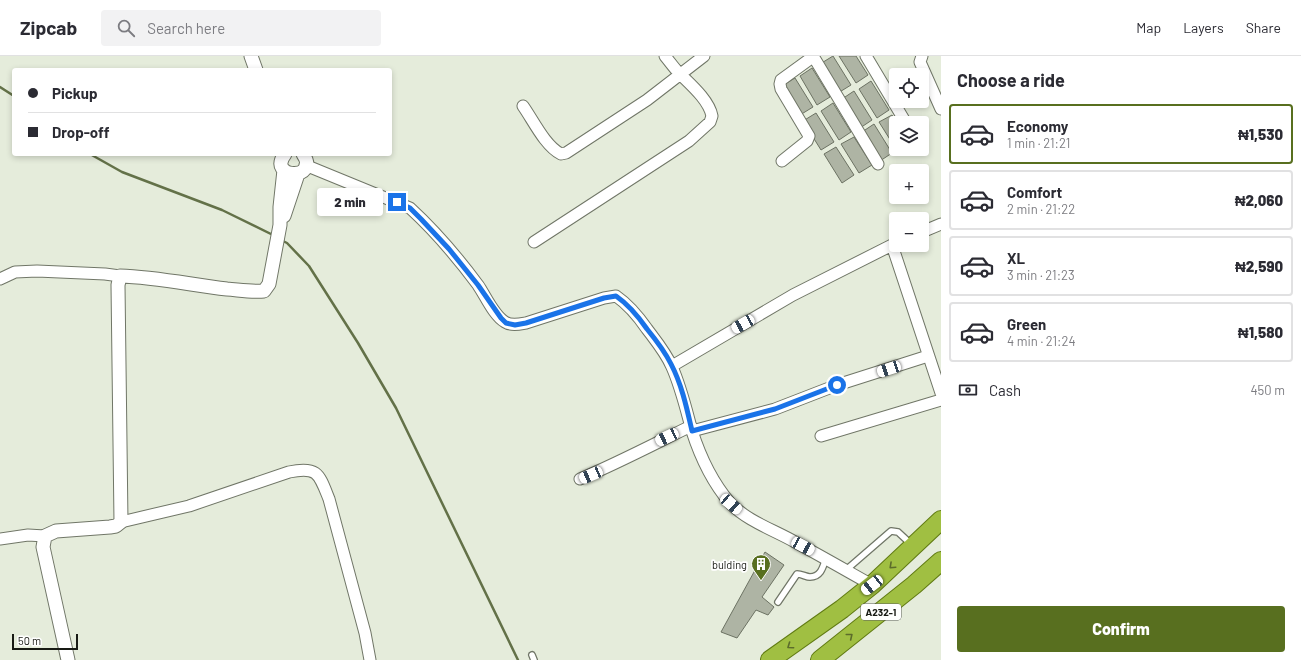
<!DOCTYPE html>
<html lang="en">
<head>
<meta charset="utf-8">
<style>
	:root { --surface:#fff; --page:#f2f2f3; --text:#2b2b33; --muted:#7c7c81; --line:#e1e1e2; --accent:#586f1f }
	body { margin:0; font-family:Barlow,sans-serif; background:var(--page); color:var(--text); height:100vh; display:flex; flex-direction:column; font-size:15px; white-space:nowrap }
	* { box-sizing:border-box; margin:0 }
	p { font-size:13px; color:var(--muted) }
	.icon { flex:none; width:22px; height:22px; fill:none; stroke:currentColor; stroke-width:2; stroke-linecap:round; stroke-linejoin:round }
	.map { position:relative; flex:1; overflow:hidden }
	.sheet { display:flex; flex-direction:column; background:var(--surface); width:360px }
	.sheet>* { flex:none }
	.guide { position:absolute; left:12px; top:12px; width:380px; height:88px; border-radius:4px; box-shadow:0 2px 6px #0003; display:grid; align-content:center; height:88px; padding:0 16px; background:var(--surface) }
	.controls { position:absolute; left:889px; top:12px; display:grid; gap:8px }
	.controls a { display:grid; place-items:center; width:40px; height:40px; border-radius:4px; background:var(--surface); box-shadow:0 2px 6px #0003; font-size:20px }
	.scale { position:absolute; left:12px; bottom:10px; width:66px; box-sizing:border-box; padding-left:4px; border:2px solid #181a14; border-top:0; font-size:11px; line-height:14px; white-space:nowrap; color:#181a14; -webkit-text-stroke:3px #fff; paint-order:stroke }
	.end { position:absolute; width:18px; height:18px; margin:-9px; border:5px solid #1a73e8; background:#fff; box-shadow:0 0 0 2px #fff }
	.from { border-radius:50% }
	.bubble { position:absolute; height:28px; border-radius:4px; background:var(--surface); box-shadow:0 2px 6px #0003; font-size:13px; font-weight:800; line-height:28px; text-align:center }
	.car { position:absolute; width:12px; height:24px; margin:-12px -6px; border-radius:5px; box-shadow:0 0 3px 1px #0007; background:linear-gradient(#fff 24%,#345 0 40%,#fff 0 76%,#345 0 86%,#fff 0) }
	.guide b { display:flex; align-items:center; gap:14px; height:38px; font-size:15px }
	.guide b+b { border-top:1px solid var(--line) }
	.guide i { width:10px; height:10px; background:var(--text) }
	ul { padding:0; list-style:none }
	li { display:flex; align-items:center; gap:12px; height:60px; margin:0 8px 6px; padding:0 8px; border:2px solid var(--line); border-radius:4px }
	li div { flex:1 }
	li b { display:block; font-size:15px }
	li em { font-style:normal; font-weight:800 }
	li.selected { border-color:var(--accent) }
	li>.icon { width:36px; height:36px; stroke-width:1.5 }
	h2 { padding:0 16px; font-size:18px; line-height:48px }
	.pay { display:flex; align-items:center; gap:10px; height:44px; padding:0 16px; font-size:15px }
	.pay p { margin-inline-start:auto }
	.primary-button { display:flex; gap:8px; margin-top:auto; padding:8px 16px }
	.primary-button a { flex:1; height:46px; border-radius:4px; background:var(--accent); color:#fff; font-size:16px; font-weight:800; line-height:46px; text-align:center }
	header { display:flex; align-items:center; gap:24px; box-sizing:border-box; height:56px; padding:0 20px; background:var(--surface); border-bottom:1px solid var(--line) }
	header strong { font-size:19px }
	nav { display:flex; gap:22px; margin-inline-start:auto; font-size:14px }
	.search { width:280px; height:36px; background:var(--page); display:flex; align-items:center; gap:10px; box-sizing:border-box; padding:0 14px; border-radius:4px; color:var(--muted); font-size:15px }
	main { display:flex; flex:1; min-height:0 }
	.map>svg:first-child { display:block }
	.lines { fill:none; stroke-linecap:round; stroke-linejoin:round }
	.stream { stroke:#637148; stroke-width:2.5 }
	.building { fill:#aeb4a4; stroke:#6c7263 }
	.service-casing { stroke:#707667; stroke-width:8 }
	.minor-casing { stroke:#707667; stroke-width:13 }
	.tertiary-casing { stroke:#707667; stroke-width:15 }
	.trunk-casing { stroke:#617b13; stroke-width:20 }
	.service { stroke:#fff; stroke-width:5.5 }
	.minor { stroke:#fff; stroke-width:11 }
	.tertiary { stroke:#fff; stroke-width:13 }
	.trunk { stroke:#a0bf42; stroke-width:18 }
	.oneway { stroke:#5c6c2b }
	.route { stroke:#1a73e8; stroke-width:5 }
	.labels { text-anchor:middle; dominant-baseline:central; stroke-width:3.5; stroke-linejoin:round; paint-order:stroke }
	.shield { fill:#fff; stroke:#5d5f5a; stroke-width:1 }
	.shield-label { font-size:10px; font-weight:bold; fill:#181a14 }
	.poi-label { font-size:11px; fill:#181a14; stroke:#fff; text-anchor:end }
</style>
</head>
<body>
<header>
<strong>Zipcab</strong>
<div class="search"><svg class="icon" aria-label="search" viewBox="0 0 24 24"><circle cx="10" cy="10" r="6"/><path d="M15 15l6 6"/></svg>Search here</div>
<nav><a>Map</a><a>Layers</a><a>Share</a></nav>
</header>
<main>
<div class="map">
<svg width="941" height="604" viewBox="0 0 941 604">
	<rect width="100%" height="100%" fill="#e5ecdb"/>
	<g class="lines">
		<path class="stream" d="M0,31L14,40
			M90,98L122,116L222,154L275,180
			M281,184L287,187L309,210L358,287L396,352L518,604"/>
	</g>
	<path class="building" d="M833,0L851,29L838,37L820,8Z
		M839,0H856L868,19L856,27Z
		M812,12L830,41L817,49L800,20Z
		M795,22L813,51L800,59L782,30Z
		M871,25L889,54L877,62L859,33Z
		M854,35L872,64L860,72L842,43Z
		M833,47L851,76L839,84L821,55Z
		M816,57L834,86L821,94L803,65Z
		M892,59L897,67H896V93L879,66Z
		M874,68L892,97L880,105L862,76Z
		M854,81L872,109L859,117L841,88Z
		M836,91L854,119L842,127L824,98Z
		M765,496L784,509L762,541L774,551L768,559L756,554L737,582L721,576Z"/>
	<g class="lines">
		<defs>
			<path id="service" d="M846,514L891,475L898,476L912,489
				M778,546L797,518C802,518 806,521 810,521C821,521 823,511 826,502
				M532,599L534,604"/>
			<path id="minor" d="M813,0L878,108
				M866,0L906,67
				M922,0L920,6L941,53
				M523,50C533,64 545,90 561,98L566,97L647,44L704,0
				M782,105L807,85L809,80L781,33L780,28L781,24L814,0
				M305,109L410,152C435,175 458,202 478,229C485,239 494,260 505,266C511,270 520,268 526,267L604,242L616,240C629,249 638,260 647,273C656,285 666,297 672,311C681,331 686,353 692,375C700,400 713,427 730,447C747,465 774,474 795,486C821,500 847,515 872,529
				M922,176L941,168
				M534,186L689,85L710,66L712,60C709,44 690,28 679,17C674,12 670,6 665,0
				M892,189L941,337
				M0,223L15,216L37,215L105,218L120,220
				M672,310L793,239L896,187
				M692,375L775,353L837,329L928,300
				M821,380L941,344
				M580,423C618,407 654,388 691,370
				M121,466L189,450L289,416C318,410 319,418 329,443L365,577L370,604
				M0,483L28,479L45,480"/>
			<path id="tertiary" d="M251,0L256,14
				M285,98C266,123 321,125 303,98
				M284,160L298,118
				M68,604L43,491L45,480L56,475L110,471L116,470L121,466L118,229L120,220C156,221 192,229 227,233C240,234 252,236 264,235L269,228L280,169V151L284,114"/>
			<path id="trunk" d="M770,604L842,553L872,529L941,464
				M820,604L914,529L941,505"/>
		</defs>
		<use href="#service" class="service-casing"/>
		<use href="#minor" class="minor-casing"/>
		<use href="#tertiary" class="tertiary-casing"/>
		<use href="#trunk" class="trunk-casing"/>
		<use href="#service" class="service"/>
		<use href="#minor" class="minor"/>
		<use href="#tertiary" class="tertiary"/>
		<use href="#trunk" class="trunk"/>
	</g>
	<defs><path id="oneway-chevron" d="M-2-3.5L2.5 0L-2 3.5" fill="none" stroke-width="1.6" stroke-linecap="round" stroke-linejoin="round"/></defs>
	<g class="oneway">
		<use href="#oneway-chevron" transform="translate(892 510) rotate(137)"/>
		<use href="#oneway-chevron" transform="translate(850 580) rotate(-39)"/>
		<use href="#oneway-chevron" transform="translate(790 590) rotate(145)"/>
	</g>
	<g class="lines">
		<path class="route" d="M397,146L410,152L421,163L449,193L478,229L501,262L506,267L515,269L526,267L604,242L616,240C629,249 638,260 647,273C656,284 665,296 671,308C682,329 687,353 692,375L775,353L837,329"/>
	</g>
	<defs>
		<symbol id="building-pin" viewBox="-11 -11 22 30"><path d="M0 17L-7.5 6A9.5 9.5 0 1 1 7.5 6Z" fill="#586f1f" stroke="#fff"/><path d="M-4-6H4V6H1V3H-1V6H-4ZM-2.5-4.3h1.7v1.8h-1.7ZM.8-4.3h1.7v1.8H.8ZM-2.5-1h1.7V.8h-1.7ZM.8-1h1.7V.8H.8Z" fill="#fff"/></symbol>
	</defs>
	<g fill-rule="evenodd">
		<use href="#building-pin" x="750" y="497" width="22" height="30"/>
	</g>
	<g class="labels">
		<rect class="shield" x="861" y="548" width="40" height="16" rx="3"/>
		<g class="shield-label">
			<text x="881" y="556">A232-1</text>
		</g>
		<g class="poi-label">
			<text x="747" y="508">bulding</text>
		</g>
	</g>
</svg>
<div class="controls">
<a><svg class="icon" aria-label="locate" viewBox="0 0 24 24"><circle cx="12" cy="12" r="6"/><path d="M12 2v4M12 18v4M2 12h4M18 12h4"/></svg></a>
<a><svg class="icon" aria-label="layers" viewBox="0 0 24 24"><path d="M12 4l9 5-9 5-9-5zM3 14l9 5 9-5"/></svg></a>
<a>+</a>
<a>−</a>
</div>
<div class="scale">50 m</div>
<i class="end from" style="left:837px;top:329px"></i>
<i class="end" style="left:397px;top:146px"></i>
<div class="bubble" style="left:317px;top:132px;width:66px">2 min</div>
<i class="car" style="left:743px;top:268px;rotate:241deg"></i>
<i class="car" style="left:889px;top:313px;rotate:252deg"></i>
<i class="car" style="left:667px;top:381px;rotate:245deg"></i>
<i class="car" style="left:591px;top:419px;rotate:247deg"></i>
<i class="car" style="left:731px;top:448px;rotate:131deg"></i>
<i class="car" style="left:803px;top:490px;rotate:118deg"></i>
<i class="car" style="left:872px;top:529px;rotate:232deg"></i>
<div class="guide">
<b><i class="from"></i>Pickup</b>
<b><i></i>Drop-off</b>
</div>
</div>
<section class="sheet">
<h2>Choose a ride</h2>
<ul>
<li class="selected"><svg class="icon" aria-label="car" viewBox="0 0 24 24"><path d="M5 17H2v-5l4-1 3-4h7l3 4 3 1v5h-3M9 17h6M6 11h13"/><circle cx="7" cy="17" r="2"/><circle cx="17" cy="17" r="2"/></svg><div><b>Economy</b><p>1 min · 21:21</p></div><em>₦1,530</em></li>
<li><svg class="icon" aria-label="car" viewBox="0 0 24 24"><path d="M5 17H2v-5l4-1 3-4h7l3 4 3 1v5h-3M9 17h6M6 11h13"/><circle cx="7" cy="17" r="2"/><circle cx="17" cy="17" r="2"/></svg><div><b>Comfort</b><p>2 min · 21:22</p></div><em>₦2,060</em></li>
<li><svg class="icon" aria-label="car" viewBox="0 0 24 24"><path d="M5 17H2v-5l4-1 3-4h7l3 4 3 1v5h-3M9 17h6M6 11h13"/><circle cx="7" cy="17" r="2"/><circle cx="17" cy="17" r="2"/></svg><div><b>XL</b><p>3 min · 21:23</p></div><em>₦2,590</em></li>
<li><svg class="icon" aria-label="car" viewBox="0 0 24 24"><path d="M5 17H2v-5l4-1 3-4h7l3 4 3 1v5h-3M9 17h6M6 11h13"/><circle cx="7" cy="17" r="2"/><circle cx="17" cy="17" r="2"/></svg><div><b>Green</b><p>4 min · 21:24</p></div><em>₦1,580</em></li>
</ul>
<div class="pay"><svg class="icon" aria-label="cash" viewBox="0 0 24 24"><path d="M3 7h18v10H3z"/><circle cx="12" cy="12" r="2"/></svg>Cash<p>450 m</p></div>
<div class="primary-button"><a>Confirm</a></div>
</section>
</main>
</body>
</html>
